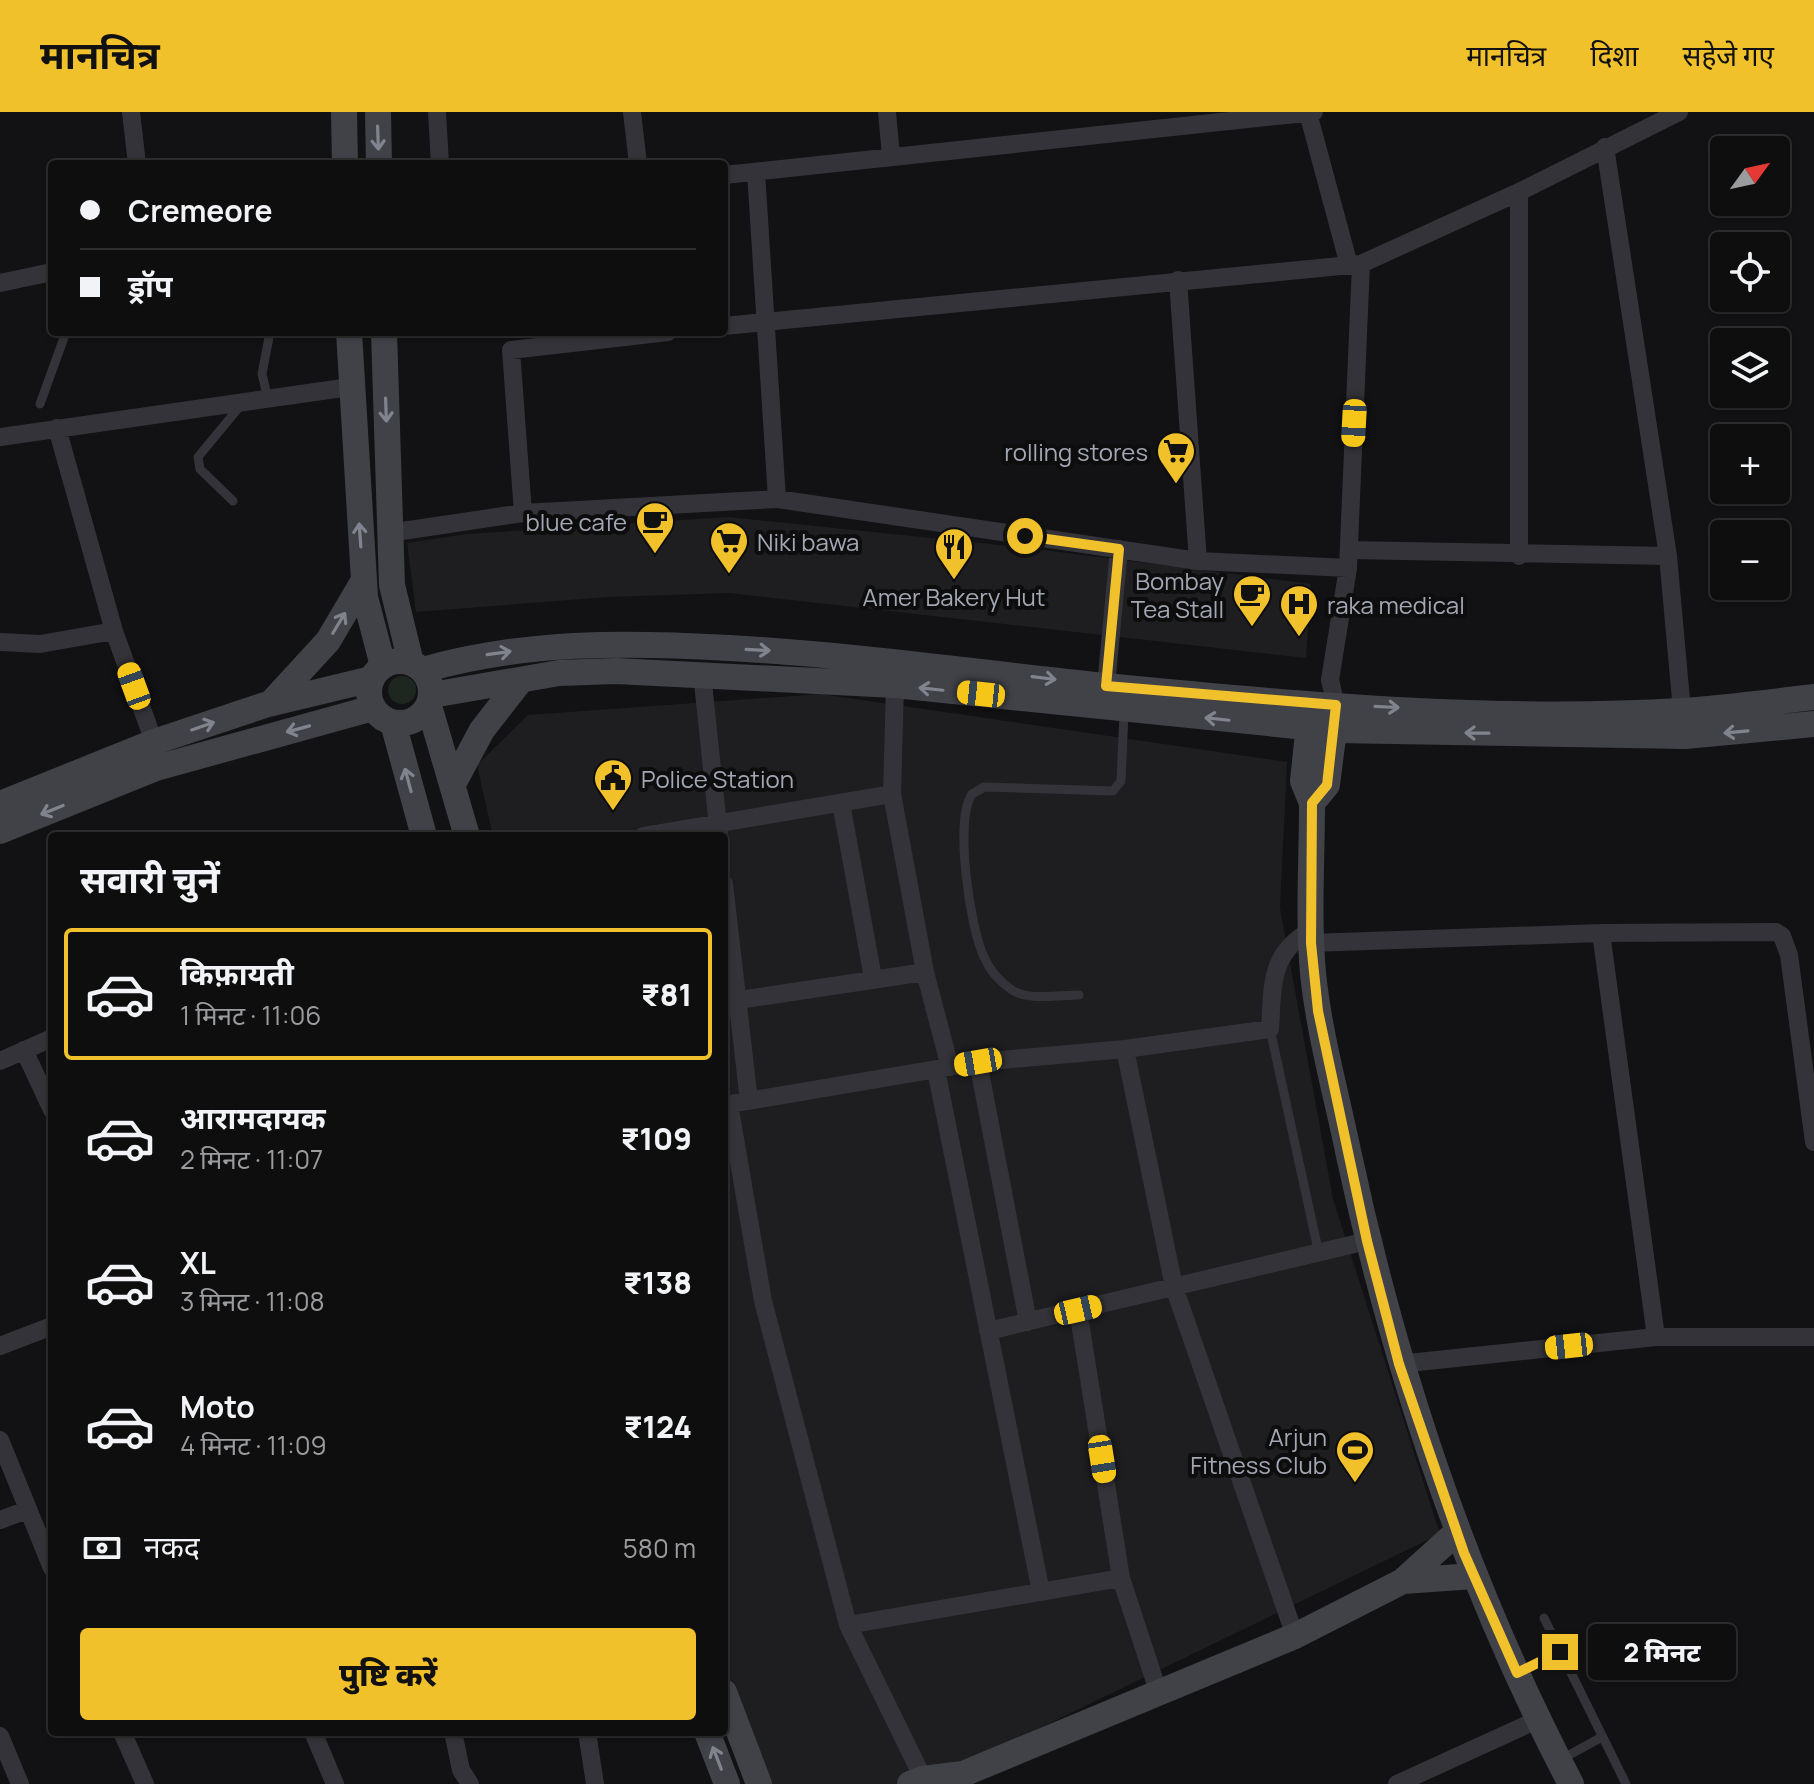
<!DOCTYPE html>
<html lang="hi">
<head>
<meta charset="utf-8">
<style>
	:root { --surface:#0e0e0f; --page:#171718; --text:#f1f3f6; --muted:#9b9c9e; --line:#2e2e2f; --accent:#f1c12c }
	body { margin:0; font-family:Manrope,"Noto Sans Devanagari",sans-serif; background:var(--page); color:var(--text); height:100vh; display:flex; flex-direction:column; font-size:30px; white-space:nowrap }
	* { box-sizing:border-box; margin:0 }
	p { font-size:26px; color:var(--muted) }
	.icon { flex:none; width:44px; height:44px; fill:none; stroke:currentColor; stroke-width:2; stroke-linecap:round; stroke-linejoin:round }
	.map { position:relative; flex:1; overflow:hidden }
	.drawer { position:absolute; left:48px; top:720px; width:680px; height:904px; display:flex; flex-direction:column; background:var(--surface); border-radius:8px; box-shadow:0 2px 6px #0004,0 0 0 2px var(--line) }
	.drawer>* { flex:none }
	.hud { position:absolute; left:48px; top:48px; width:680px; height:176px; border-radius:8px; box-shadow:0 2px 6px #0004,0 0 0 2px var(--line); display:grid; align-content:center; height:176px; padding:0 32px; background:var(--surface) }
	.needle { width:52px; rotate:57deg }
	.controls { position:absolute; left:1710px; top:24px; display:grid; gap:16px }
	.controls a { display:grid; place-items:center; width:80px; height:80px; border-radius:8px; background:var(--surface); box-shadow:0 2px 6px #0004,0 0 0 2px var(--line); font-size:40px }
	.end { position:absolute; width:36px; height:36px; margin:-18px; border:10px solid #f1c12c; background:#111; box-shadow:0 0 0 4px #111 }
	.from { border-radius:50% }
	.bubble { position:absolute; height:56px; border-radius:8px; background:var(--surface); box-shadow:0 2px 6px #0004,0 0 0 2px var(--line); font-size:26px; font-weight:800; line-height:56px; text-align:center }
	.car { position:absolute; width:24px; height:48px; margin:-24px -12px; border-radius:10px; box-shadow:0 0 6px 2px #0007; background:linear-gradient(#f5c518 24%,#345 0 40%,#f5c518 0 76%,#345 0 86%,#f5c518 0) }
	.hud b { display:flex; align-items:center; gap:28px; height:76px; font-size:30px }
	.hud b+b { border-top:2px solid var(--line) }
	.hud i { width:20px; height:20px; background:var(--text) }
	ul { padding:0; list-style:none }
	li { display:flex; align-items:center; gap:24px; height:132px; margin:0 16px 12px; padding:0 16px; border:4px solid transparent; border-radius:8px }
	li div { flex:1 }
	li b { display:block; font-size:30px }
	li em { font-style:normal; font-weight:800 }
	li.current { border-color:var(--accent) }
	li>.icon { width:72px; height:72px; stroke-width:1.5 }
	h2 { padding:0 32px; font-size:36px; line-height:96px }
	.pay { display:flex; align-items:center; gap:20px; height:88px; padding:0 32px; font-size:30px }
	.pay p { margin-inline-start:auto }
	.cta { display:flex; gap:16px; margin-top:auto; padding:16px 32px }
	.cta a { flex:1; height:92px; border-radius:8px; background:var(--accent); color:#111; font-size:32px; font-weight:800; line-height:92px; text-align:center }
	header { display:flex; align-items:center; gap:48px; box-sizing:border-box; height:112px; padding:0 40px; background:var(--accent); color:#111 }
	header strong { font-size:38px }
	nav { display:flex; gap:44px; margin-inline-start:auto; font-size:28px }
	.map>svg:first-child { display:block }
	.built { fill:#1e1e21 }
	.green { fill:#1e2620 }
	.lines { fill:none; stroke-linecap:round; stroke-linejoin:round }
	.lane { stroke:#333339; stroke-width:9 }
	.street { stroke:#333339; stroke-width:18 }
	.secondary { stroke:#414248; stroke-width:26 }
	.oneway { stroke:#81848e }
	.route { stroke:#f1c12c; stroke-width:10 }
	.labels { text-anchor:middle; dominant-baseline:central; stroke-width:8; stroke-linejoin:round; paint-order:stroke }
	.poi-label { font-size:24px; fill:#a3a7b4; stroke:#0d0d0e; text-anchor:end }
</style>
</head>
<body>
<header>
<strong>मानचित्र</strong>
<nav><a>मानचित्र</a><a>दिशा</a><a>सहेजे गए</a></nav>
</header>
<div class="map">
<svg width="1814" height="1672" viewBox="0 0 1814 1672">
	<rect width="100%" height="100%" fill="#121214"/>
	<path class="built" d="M728,405L1028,436L1311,472L1306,546L729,481L608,485L416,500L407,431L466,422Z
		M821,582L1287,650L1280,796L1333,1087L1440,1422L924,1672H766L724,1571V724H493L477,653L528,603Z"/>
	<path class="green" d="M388 578a14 14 0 1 1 28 0a14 14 0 1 1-28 0Z"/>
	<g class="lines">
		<path class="lane" d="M268,287L262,262L270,220
			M40,292L66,220
			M233,389L200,357L198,345L241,293
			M1079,883C1059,883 1029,889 1012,878C1000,870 990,859 984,845C970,816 954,708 972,682L984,675L1113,679L1121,669L1124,601
			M1270,917L1319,1142
			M1544,1506L1626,1672
			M1520,1560L1560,1540
			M1560,1648L1602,1625"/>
		<path class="street" d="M131,0L137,52
			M437,0L440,52
			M632,0L638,52
			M887,0L891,44
			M1308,1L1349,153
			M1605,35L1668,444L1683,610
			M756,60L777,387
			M724,63L1314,0
			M1178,168L1198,449
			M0,171L52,160
			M724,214L1361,152L1519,80L1679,0
			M57,316L114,519L154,630
			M0,325L350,275
			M523,401L511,238L668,220
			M389,421L523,401L777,387L1198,449L1348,456
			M1349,438L1668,444
			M1519,444V80
			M0,530L40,532L114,519
			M702,561L719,724
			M895,573L892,682L925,860L950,955
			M1106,574L1119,437
			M1336,593L1330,568L1348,456L1361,152
			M841,691L873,866
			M643,724L892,682
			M724,772L749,989
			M1601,821L1656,1225
			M1311,831L1601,821L1776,820L1782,824L1789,843L1814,1030
			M739,888L925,860
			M1125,937L1174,1175L1295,1524
			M24,938L52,998
			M0,949L52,926
			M978,950L1028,1210
			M936,958L1041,1480
			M729,992L763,1189L848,1513L926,1672
			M724,993L978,950L1125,937L1270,917C1273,873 1269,842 1311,818
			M1078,1198L1121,1466L1158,1579
			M988,1219L1367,1129
			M0,1234L52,1214
			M1399,1252L1656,1225H1814
			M0,1328L52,1456
			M0,1408L27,1398
			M848,1513L1121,1466
			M122,1620L145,1672
			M313,1620L335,1672
			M453,1620L461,1658L470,1672
			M587,1620L595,1672
			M0,1624L20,1672
			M1397,1672L1537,1608"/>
		<path class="secondary" d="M344,0L345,52
			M378,0L379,52
			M349,220L365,485L383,554
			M384,220L392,473L411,551
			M369 580a31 31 0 1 1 62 0a31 31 0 1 1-62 0Z
			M423,558C524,529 625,530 729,536C856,543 980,561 1106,574C1296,593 1490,610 1681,599C1725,596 1770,590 1814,585
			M432,583L559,561L616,559L895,573L1335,618L1685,624L1814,612
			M271,591L328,529L364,468
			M429,594L467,724
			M1310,602L1303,669L1312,691C1312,748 1308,805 1313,861C1319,921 1336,981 1348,1039C1395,1259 1466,1472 1571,1672
			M393,611L424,724
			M453,672L482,618L521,568
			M1312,691L1327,673L1336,601
			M0,692L154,630L268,592L372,567
			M0,719L156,656L373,596
			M1403,1469L1474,1464
			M724,1580L759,1672
			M707,1620L727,1672
			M910,1672L923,1667L963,1662L1295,1524L1403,1469L1457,1420"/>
	</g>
	<defs><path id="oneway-shaft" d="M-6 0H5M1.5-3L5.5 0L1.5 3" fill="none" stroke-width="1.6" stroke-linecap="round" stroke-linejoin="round" transform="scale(2)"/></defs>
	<g class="oneway">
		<use href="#oneway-shaft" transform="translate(378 26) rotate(88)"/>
		<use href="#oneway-shaft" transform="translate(386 298) rotate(88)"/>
		<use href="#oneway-shaft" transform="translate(360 423) rotate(-94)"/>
		<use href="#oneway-shaft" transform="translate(339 511) rotate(-59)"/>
		<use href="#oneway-shaft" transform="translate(758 538) rotate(3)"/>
		<use href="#oneway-shaft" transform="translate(499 541) rotate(-8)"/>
		<use href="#oneway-shaft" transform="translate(1044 566) rotate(7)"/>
		<use href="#oneway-shaft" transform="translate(931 577) rotate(-174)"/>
		<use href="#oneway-shaft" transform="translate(1387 595) rotate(3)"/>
		<use href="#oneway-shaft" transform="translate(1217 607) rotate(-174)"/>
		<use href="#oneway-shaft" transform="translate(203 614) rotate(-19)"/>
		<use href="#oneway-shaft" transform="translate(298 617) rotate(165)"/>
		<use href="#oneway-shaft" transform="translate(1736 620) rotate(175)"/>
		<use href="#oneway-shaft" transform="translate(1477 621) rotate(-179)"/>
		<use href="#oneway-shaft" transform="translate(408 668) rotate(-105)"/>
		<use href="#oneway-shaft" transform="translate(52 698) rotate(158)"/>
		<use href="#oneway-shaft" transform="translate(717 1646) rotate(-111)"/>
	</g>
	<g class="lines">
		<path class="route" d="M1025,424L1119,437L1106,574L1336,593L1327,673L1312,691L1311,831L1318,899L1367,1129L1399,1252L1464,1441L1517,1561L1560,1540"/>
	</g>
	<defs>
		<symbol id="supermarket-pin" viewBox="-11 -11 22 30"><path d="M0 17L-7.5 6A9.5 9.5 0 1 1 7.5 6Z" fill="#f1c12c" stroke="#0d0d0e"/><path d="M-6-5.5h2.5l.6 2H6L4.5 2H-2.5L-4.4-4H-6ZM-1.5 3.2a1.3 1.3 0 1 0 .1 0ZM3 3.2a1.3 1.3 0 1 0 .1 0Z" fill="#111"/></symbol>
		<symbol id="cafe-pin" viewBox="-11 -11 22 30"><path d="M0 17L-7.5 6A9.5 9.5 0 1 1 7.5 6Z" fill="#f1c12c" stroke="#0d0d0e"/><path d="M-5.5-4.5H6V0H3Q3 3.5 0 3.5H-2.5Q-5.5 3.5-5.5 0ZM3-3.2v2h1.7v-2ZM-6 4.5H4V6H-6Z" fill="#111"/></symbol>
		<symbol id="restaurant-pin" viewBox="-11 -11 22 30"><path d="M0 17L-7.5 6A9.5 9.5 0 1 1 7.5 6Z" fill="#f1c12c" stroke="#0d0d0e"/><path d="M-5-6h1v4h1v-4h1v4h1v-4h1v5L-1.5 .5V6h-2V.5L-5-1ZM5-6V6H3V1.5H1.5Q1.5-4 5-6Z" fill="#111"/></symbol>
		<symbol id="hospital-pin" viewBox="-11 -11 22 30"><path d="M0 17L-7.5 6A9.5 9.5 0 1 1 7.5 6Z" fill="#f1c12c" stroke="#0d0d0e"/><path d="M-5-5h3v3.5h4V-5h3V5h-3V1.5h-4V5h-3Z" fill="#111"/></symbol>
		<symbol id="civic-pin" viewBox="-11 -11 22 30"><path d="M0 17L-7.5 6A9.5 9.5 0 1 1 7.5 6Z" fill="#f1c12c" stroke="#0d0d0e"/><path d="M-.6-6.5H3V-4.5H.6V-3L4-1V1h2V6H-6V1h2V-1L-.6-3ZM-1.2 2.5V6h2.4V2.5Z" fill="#111"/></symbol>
		<symbol id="stadium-pin" viewBox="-11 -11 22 30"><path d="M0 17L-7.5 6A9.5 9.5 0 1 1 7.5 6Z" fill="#f1c12c" stroke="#0d0d0e"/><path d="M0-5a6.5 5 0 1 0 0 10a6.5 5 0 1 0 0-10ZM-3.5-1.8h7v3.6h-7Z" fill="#111"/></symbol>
	</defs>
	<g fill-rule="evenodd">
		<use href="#supermarket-pin" x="1154" y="317" width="44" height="60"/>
		<use href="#cafe-pin" x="633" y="387" width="44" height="60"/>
		<use href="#supermarket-pin" x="707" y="407" width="44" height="60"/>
		<use href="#restaurant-pin" x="932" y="413" width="44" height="60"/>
		<use href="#cafe-pin" x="1230" y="460" width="44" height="60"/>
		<use href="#hospital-pin" x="1277" y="470" width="44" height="60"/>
		<use href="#civic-pin" x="591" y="644" width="44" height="60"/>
		<use href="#stadium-pin" x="1333" y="1316" width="44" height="60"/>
	</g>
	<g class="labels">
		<g class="poi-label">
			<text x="1148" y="339">rolling stores</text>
			<text x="627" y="409">blue cafe</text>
			<text x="757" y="429" text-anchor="start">Niki bawa</text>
			<text x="1224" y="468">Bombay<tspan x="1224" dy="28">Tea Stall</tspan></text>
			<text x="954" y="484" text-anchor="middle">Amer Bakery Hut</text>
			<text x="1327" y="492" text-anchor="start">raka medical</text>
			<text x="641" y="666" text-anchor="start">Police Station</text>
			<text x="1327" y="1324">Arjun<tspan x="1327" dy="28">Fitness Club</tspan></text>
		</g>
	</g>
</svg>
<div class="controls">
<a><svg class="needle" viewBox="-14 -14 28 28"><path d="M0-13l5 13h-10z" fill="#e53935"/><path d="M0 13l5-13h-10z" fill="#9b9c9e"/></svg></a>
<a><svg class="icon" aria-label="locate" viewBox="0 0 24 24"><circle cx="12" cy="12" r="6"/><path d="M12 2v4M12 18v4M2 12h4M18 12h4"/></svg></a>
<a><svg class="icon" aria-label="layers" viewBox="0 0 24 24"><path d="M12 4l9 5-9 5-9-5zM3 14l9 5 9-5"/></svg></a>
<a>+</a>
<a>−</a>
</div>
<i class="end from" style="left:1025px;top:424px"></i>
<i class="end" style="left:1560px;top:1540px"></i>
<div class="bubble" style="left:1588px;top:1512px;width:148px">2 मिनट</div>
<i class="car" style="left:1354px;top:311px;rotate:183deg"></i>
<i class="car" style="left:134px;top:574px;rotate:340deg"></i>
<i class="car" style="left:981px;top:582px;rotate:276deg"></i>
<i class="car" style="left:978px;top:950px;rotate:260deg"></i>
<i class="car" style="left:1078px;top:1198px;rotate:77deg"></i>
<i class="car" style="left:1569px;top:1234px;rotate:264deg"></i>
<i class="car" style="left:1102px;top:1347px;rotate:171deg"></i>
<div class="hud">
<b><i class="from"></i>Cremeore</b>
<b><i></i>ड्रॉप</b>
</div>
<section class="drawer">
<h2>सवारी चुनें</h2>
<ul>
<li class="current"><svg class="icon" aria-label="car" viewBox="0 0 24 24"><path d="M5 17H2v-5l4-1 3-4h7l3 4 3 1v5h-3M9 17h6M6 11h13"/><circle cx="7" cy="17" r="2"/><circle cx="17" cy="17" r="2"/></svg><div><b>किफ़ायती</b><p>1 मिनट · 11:06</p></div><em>₹81</em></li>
<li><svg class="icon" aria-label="car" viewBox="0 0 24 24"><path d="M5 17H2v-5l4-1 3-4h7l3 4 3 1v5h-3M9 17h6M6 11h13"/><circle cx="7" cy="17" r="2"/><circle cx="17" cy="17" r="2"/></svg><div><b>आरामदायक</b><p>2 मिनट · 11:07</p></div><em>₹109</em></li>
<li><svg class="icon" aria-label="car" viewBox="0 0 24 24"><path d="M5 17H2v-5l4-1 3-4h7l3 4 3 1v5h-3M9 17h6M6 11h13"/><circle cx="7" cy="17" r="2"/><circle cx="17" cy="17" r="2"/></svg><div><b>XL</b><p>3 मिनट · 11:08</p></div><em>₹138</em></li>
<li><svg class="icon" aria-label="car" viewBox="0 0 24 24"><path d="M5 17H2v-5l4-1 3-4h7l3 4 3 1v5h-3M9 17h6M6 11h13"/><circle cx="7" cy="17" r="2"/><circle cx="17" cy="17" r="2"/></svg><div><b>Moto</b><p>4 मिनट · 11:09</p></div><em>₹124</em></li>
</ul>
<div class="pay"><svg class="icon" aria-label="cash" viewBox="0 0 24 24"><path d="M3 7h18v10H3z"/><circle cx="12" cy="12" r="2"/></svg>नकद<p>580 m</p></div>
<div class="cta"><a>पुष्टि करें</a></div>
</section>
</div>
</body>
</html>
